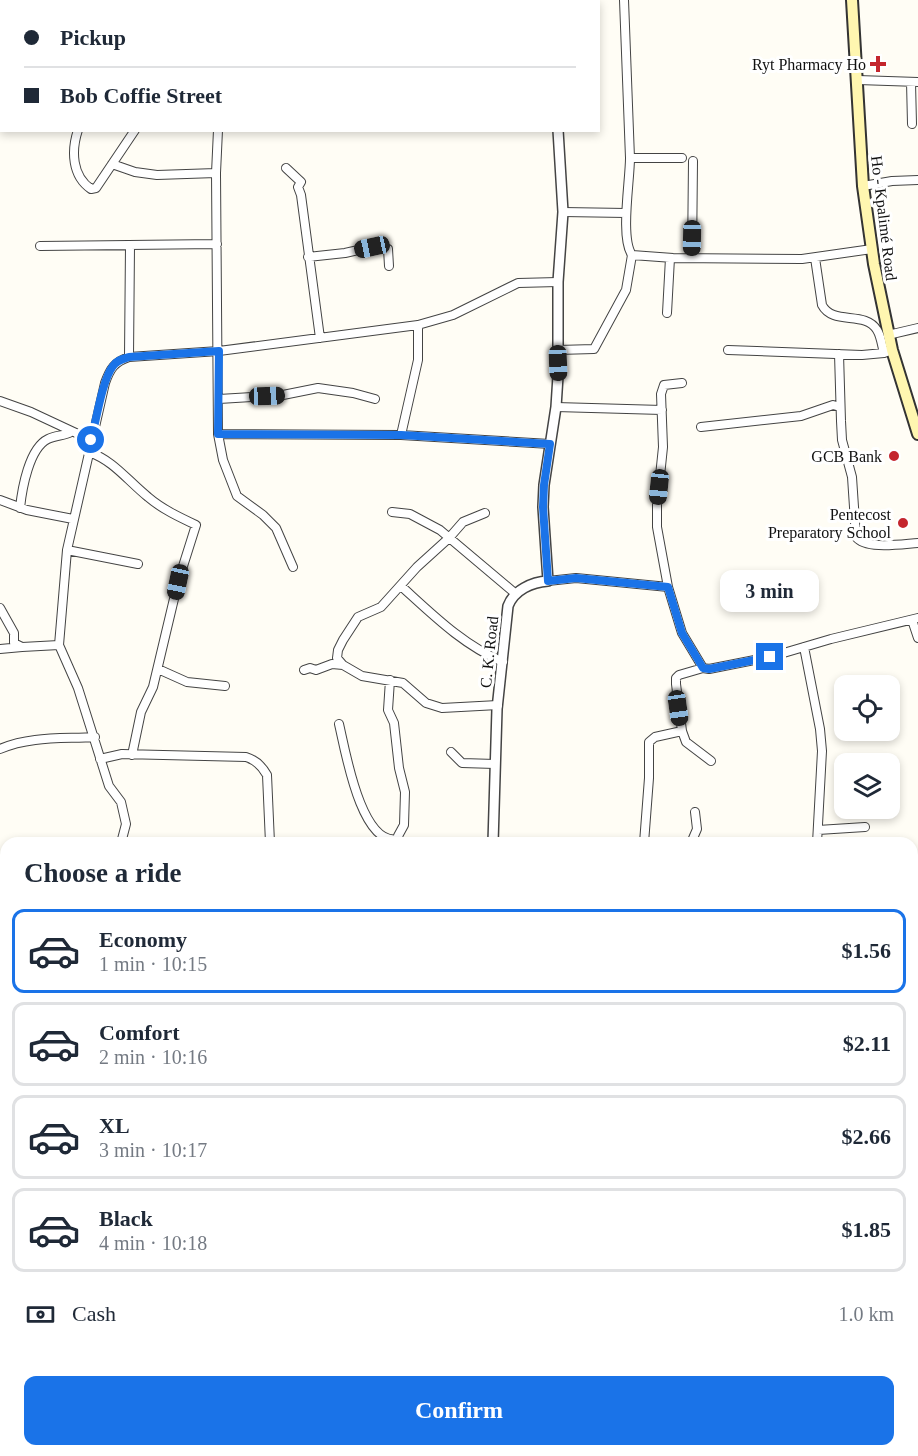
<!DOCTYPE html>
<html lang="en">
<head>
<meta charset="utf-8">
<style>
	:root { --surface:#fff; --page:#f2f2f3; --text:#1f2937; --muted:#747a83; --line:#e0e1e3; --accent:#1a73e8 }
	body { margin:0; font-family:"Times New Roman",serif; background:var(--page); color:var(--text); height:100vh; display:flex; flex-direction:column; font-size:22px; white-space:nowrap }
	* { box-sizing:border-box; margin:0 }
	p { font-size:20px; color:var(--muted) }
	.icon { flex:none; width:33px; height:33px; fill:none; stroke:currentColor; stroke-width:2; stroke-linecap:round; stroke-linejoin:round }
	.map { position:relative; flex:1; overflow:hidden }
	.sheet { position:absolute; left:0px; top:837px; width:918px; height:620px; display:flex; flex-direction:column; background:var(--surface); border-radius:18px 18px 0 0; box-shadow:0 3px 9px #0003 }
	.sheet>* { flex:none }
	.top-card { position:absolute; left:0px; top:0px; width:600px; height:132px; box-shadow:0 3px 9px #0003; display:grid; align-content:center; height:132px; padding:0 24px; background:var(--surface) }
	.controls { position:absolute; left:834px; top:675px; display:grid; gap:12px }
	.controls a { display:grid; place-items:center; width:66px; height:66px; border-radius:12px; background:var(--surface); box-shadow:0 3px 9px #0003; font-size:30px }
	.end { position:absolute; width:27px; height:27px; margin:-14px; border:8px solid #1a73e8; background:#fff; box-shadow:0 0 0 3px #fff }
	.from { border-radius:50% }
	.bubble { position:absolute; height:42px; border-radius:12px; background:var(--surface); box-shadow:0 3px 9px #0003; font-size:20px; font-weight:700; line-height:42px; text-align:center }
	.car { position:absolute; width:18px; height:36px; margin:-18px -9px; border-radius:8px; box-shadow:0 0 4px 2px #0007; background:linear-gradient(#222 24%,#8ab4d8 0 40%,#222 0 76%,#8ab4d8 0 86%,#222 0) }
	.top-card b { display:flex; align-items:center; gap:21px; height:57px; font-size:22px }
	.top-card b+b { border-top:2px solid var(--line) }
	.top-card i { width:15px; height:15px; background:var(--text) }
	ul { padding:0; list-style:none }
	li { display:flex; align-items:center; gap:18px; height:84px; margin:0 12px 9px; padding:0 12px; border:3px solid var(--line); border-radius:12px }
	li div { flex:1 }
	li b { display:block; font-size:22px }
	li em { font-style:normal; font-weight:700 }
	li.active { border-color:var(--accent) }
	li>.icon { width:54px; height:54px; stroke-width:1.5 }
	h2 { padding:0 24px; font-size:27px; line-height:72px }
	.pay { display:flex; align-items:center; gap:15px; height:66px; padding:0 24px; font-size:22px }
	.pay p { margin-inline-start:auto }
	.cta { display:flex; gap:12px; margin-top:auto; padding:12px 24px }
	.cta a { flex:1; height:69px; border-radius:12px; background:var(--accent); color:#fff; font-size:24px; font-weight:700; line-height:69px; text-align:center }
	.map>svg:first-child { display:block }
	.grass { fill:url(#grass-tufts) }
	.forest { fill:url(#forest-firs) }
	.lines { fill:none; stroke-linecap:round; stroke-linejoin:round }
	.minor-casing { stroke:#444; stroke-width:10 }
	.tertiary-casing { stroke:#444; stroke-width:12 }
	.secondary-casing { stroke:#333; stroke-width:14 }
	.minor { stroke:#fff; stroke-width:8 }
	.tertiary { stroke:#fff; stroke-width:9 }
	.secondary { stroke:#fff6b0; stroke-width:10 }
	.route { stroke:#1a73e8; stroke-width:8 }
	.poi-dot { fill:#c4262e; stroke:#fff; stroke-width:2 }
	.labels { text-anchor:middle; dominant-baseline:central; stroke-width:6; stroke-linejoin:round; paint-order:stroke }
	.poi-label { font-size:16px; fill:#111; stroke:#fff; text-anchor:end }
	.street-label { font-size:16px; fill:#111; stroke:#fff }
</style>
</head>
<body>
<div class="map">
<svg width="918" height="1456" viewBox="0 0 918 1456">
	<defs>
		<pattern id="grass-tufts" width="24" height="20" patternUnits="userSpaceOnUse" patternTransform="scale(1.5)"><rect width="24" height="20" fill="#d5ebbd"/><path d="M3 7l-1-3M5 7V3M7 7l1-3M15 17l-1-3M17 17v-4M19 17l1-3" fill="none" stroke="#b6c8a1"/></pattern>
		<pattern id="forest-firs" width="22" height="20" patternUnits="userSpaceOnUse" patternTransform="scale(1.5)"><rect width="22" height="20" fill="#b9dc9c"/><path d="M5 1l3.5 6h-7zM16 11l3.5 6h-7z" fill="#9ebc85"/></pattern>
	</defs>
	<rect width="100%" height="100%" fill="#fffdf5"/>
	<path class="grass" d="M918,1040V1090L912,1091V1041Z"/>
	<path class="forest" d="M0,973L6,993V1221L0,1229Z
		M918,1124V1270H912V1125Z"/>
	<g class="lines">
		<defs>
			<path id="minor" d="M215,0V2
				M624,0L630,158
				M16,2L18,0
				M42,2V0
				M83,2V0
				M0,10L2,9
				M858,80L918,82
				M911,82L912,124
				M0,86L2,85
				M78,130C71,151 72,176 91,189L96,188L135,130
				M218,130L216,173L218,434L223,460L237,496L263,515L276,528L293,567
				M682,158H630C630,181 620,238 632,255L673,258L802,259L872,249
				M112,164L135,172L157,175L216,173
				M286,168L301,182L298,187L301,195L320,338
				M863,186L892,181L918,180
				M563,212L626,213
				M40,246L217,244
				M308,257L345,253L372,247L388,249L389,266
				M692,258L693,161
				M815,258L822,305C833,326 865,310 877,330C881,336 882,346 884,353
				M667,313L670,258
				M888,335L918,328
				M558,350L594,349L626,290L632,255
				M728,350L862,355L884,353L892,350
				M839,354L841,421L842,440L852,477L856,537C866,550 902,544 918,543
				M129,357L130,246
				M219,399L283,395L318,388L353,393L375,399
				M0,401L31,412L91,440
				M556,407L662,410
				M701,427L801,416L833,405L840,407
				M218,434L401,435L550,444
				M401,435L418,360V325
				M89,452C114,461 127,480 148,497C162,509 179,517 196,525L178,582L153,687L141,712L132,755
				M0,500L27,510L73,519
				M20,508C22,489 29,448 48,439C56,435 64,436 71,432
				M392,512L410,514L440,530L516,594
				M67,550L138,564
				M548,581L576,578L668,587L682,633L703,668L709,669L770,657L831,639L918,618
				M401,586C433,615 463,645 503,662
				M668,587L657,527V505L663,447L661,394L664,385L682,383
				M0,608L14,633V643L22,647L59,645
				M912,620L918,638
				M804,647L820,729L822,751L817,843
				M0,649L22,647
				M343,665L337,658L338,650L343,640L358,617L381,607L417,567L449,538L463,522L485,513
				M703,668L679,675L676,678V684L682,731L686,742L711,761
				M158,669L187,682L225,686
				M304,670L310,668L316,670L332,664L343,665L362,676L403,683L426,703L442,708L498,705
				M390,680L388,710L394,723L399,768L405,792L404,825L398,836L401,843
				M339,724C345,749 361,847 398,839
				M0,749C30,736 62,739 95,737
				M451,752L462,763L495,764
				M100,759L122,754L246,757C256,760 262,766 267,775L270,843
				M818,830L865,827
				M121,843L126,824L121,802L109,786L78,688L59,645L67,550L105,383C110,369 114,362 129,357L219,351L418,325L453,315L518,283L558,282
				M644,843L649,778V742L655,737L682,731
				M691,843L697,829L695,812
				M912,971H918
				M0,1226L6,1228
				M912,1275H918
				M912,1343L918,1344
				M304,1450L310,1456
				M470,1450L475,1456
				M688,1456V1450
				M818,1456L831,1454"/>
			<path id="tertiary" d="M559,2V0
				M493,843L497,709L508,606C514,590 532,582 548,581L543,507L544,485L556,407L558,376V282L563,212L558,130
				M497,1456L498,1450"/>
			<path id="secondary" d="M852,0L863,186L874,264L892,350L918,434"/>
		</defs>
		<use href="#minor" class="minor-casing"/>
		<use href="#tertiary" class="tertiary-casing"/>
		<use href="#secondary" class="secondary-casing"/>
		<use href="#minor" class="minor"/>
		<use href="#tertiary" class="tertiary"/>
		<use href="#secondary" class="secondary"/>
	</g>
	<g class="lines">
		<path class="route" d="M91,440C96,422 102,380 113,366C117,360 123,359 129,357L219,351L218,434L401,435L550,444L544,485L543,507L548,581L576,578L668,587L682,633L703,668L709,669L770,657"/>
	</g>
	<g class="poi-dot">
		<path d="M875 55h6v6h6v6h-6v6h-6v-6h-6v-6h6z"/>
		<circle cx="894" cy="456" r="6"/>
		<circle cx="903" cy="523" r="6"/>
	</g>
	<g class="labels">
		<g class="poi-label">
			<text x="866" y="64">Ryt Pharmacy Ho</text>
			<text x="882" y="456">GCB Bank</text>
			<text x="891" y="514">Pentecost<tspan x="891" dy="18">Preparatory School</tspan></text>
		</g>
		<g class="street-label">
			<text transform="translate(884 218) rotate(83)">Ho - Kpalimé Road</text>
			<text transform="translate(489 652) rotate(-84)">C. K. Road</text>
		</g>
	</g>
</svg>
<div class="controls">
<a><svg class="icon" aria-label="locate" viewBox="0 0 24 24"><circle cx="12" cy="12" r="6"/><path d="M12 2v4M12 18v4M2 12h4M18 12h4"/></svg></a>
<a><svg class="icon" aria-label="layers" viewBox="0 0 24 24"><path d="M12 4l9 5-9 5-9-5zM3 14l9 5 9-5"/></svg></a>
</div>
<i class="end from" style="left:91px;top:440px"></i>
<i class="end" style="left:770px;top:657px"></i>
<div class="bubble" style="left:720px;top:570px;width:99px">3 min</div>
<i class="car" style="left:692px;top:238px;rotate:181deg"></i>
<i class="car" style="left:372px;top:247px;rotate:258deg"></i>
<i class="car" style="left:558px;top:363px;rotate:178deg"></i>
<i class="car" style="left:267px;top:396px;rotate:88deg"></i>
<i class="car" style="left:659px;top:487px;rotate:186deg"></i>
<i class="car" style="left:178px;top:582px;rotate:192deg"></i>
<i class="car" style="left:678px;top:708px;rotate:172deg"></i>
<div class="top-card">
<b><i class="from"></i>Pickup</b>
<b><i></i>Bob Coffie Street</b>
</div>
<section class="sheet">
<h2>Choose a ride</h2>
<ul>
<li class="active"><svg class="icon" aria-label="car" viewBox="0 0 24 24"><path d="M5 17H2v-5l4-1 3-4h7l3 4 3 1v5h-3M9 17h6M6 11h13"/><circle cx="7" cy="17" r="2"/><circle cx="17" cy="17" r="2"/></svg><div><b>Economy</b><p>1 min · 10:15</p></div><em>$1.56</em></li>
<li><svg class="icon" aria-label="car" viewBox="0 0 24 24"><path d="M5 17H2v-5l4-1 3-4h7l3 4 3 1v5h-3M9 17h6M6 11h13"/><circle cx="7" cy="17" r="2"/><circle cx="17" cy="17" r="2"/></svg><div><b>Comfort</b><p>2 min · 10:16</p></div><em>$2.11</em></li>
<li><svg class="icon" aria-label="car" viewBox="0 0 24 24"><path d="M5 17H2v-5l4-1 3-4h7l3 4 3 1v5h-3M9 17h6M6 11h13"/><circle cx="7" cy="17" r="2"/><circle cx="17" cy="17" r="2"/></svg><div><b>XL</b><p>3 min · 10:17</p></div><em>$2.66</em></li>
<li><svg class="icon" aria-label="car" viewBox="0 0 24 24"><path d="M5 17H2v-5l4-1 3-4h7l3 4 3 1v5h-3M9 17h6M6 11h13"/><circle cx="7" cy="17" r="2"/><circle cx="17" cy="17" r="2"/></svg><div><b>Black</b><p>4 min · 10:18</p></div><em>$1.85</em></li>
</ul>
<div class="pay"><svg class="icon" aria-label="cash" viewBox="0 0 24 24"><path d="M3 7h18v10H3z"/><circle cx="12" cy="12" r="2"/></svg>Cash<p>1.0 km</p></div>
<div class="cta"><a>Confirm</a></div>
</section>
</div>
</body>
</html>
